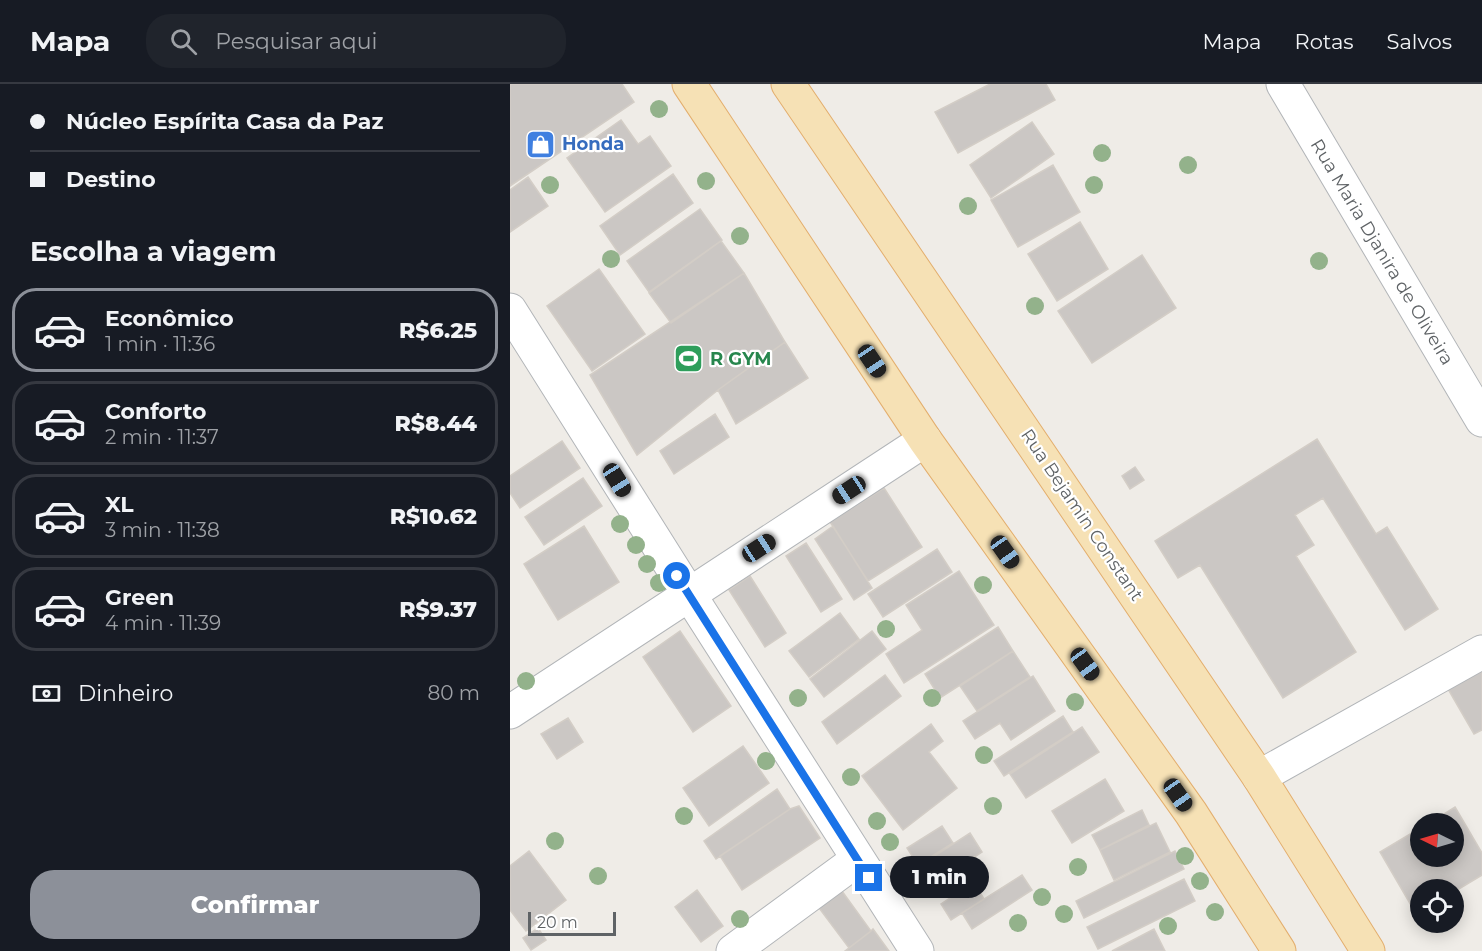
<!DOCTYPE html>
<html lang="pt">
<head>
<meta charset="utf-8">
<style>
	:root { --surface:#171b24; --page:#20242c; --text:#f1f3f6; --muted:#9ea1a6; --line:#363941; --accent:#8c9099 }
	body { margin:0; font-family:Montserrat,sans-serif; background:var(--page); color:var(--text); height:100vh; display:flex; flex-direction:column; font-size:22px; white-space:nowrap }
	* { box-sizing:border-box; margin:0 }
	p { font-size:20px; color:var(--muted) }
	.icon { flex:none; width:33px; height:33px; fill:none; stroke:currentColor; stroke-width:2; stroke-linecap:round; stroke-linejoin:round }
	.map { position:relative; flex:1; overflow:hidden }
	.drawer { display:flex; flex-direction:column; background:var(--surface); width:510px }
	.drawer>* { flex:none }
	.banner { display:grid; align-content:center; height:132px; padding:0 30px; background:var(--surface) }
	.needle { width:39px; rotate:275deg }
	.tools { position:absolute; left:900px; top:729px; display:grid; gap:12px }
	.tools a { display:grid; place-items:center; width:54px; height:54px; border-radius:50%; background:var(--surface); box-shadow:0 3px 15px #0003; font-size:30px }
	.scale { position:absolute; left:18px; bottom:15px; width:88px; box-sizing:border-box; padding-left:6px; border:3px solid #5f6366; border-top:0; font-size:16px; line-height:21px; white-space:nowrap; color:#5f6366; -webkit-text-stroke:4px #fff; paint-order:stroke }
	.end { position:absolute; width:27px; height:27px; margin:-14px; border:8px solid #1a73e8; background:#fff; box-shadow:0 0 0 3px #fff }
	.from { border-radius:50% }
	.bubble { position:absolute; height:42px; border-radius:21px; background:var(--surface); box-shadow:0 3px 15px #0003; font-size:20px; font-weight:800; line-height:42px; text-align:center }
	.car { position:absolute; width:18px; height:36px; margin:-18px -9px; border-radius:8px; box-shadow:0 0 4px 2px #0007; background:linear-gradient(#222 24%,#8ab4d8 0 40%,#222 0 76%,#8ab4d8 0 86%,#222 0) }
	.banner b { display:flex; align-items:center; gap:21px; height:57px; font-size:22px }
	.banner b+b { border-top:2px solid var(--line) }
	.banner i { width:15px; height:15px; background:var(--text) }
	ul { padding:0; list-style:none }
	li { display:flex; align-items:center; gap:18px; height:84px; margin:0 12px 9px; padding:0 18px; border:3px solid var(--line); border-radius:24px }
	li div { flex:1 }
	li b { display:block; font-size:22px }
	li em { font-style:normal; font-weight:800 }
	li.selected { border-color:var(--accent) }
	li>.icon { width:54px; height:54px; stroke-width:1.5 }
	h2 { padding:0 30px; font-size:27px; line-height:72px }
	.pay { display:flex; align-items:center; gap:15px; height:66px; padding:0 30px; font-size:22px }
	.pay p { margin-inline-start:auto }
	.primary-button { display:flex; gap:12px; margin-top:auto; padding:12px 30px }
	.primary-button a { flex:1; height:69px; border-radius:24px; background:var(--accent); color:#fff; font-size:24px; font-weight:800; line-height:69px; text-align:center }
	header { display:flex; align-items:center; gap:36px; box-sizing:border-box; height:84px; padding:0 30px; background:var(--surface); border-bottom:2px solid var(--line) }
	header strong { font-size:28px }
	nav { display:flex; gap:33px; margin-inline-start:auto; font-size:21px }
	.search { width:420px; height:54px; background:var(--page); display:flex; align-items:center; gap:15px; box-sizing:border-box; padding:0 21px; border-radius:24px; color:var(--muted); font-size:22px }
	main { display:flex; flex:1; min-height:0 }
	.map>svg:first-child { display:block }
	.building { fill:#cbc7c4; stroke:#d3cdc6; stroke-width:1.5 }
	.lines { fill:none; stroke-linecap:round; stroke-linejoin:round }
	.minor-casing { stroke:#b2b5b8; stroke-width:35 }
	.major-casing { stroke:#e3ae6d; stroke-width:35 }
	.minor { stroke:#fff; stroke-width:33 }
	.major { stroke:#f6e1b5; stroke-width:33 }
	.tree { fill:#93b28b }
	.route { stroke:#1a73e8; stroke-width:8 }
	.labels { text-anchor:middle; dominant-baseline:central; stroke-width:4.5; stroke-linejoin:round; paint-order:stroke }
	.shop-label { font-size:18px; font-weight:bold; fill:#366cbe; stroke:#fff; text-anchor:start }
	.street-label { font-size:18px; fill:#5f6366; stroke:#fff }
	.leisure-label { font-size:18px; font-weight:bold; fill:#27864d; stroke:#fff; text-anchor:start }
</style>
</head>
<body>
<header>
<strong>Mapa</strong>
<div class="search"><svg class="icon" aria-label="search" viewBox="0 0 24 24"><circle cx="10" cy="10" r="6"/><path d="M15 15l6 6"/></svg>Pesquisar aqui</div>
<nav><a>Mapa</a><a>Rotas</a><a>Salvos</a></nav>
</header>
<main>
<section class="drawer">
<div class="banner">
<b><i class="from"></i>Núcleo Espírita Casa da Paz</b>
<b><i></i>Destino</b>
</div>
<h2>Escolha a viagem</h2>
<ul>
<li class="selected"><svg class="icon" aria-label="car" viewBox="0 0 24 24"><path d="M5 17H2v-5l4-1 3-4h7l3 4 3 1v5h-3M9 17h6M6 11h13"/><circle cx="7" cy="17" r="2"/><circle cx="17" cy="17" r="2"/></svg><div><b>Econômico</b><p>1 min · 11:36</p></div><em>R$6.25</em></li>
<li><svg class="icon" aria-label="car" viewBox="0 0 24 24"><path d="M5 17H2v-5l4-1 3-4h7l3 4 3 1v5h-3M9 17h6M6 11h13"/><circle cx="7" cy="17" r="2"/><circle cx="17" cy="17" r="2"/></svg><div><b>Conforto</b><p>2 min · 11:37</p></div><em>R$8.44</em></li>
<li><svg class="icon" aria-label="car" viewBox="0 0 24 24"><path d="M5 17H2v-5l4-1 3-4h7l3 4 3 1v5h-3M9 17h6M6 11h13"/><circle cx="7" cy="17" r="2"/><circle cx="17" cy="17" r="2"/></svg><div><b>XL</b><p>3 min · 11:38</p></div><em>R$10.62</em></li>
<li><svg class="icon" aria-label="car" viewBox="0 0 24 24"><path d="M5 17H2v-5l4-1 3-4h7l3 4 3 1v5h-3M9 17h6M6 11h13"/><circle cx="7" cy="17" r="2"/><circle cx="17" cy="17" r="2"/></svg><div><b>Green</b><p>4 min · 11:39</p></div><em>R$9.37</em></li>
</ul>
<div class="pay"><svg class="icon" aria-label="cash" viewBox="0 0 24 24"><path d="M3 7h18v10H3z"/><circle cx="12" cy="12" r="2"/></svg>Dinheiro<p>80 m</p></div>
<div class="primary-button"><a>Confirmar</a></div>
</section>
<div class="map">
<svg width="972" height="867" viewBox="0 0 972 867">
	<rect width="100%" height="100%" fill="#efece7"/>
	<path class="building" d="M0,0H112L124,18L0,102Z
		M480,0H536L545,16L448,69L425,28Z
		M111,36L128,60L140,52L161,82L95,128L57,74Z
		M522,38L544,70L481,114L460,81Z
		M543,81L570,128L508,163L481,116Z
		M163,90L183,119L110,171L90,142Z
		M18,93L38,122L0,148V106Z
		M190,125L212,156L139,208L117,177Z
		M570,138L598,185L547,217L518,170Z
		M211,157L234,189L161,239L139,209Z
		M632,171L666,224L582,279L548,227Z
		M89,185L135,250L82,287L37,222Z
		M234,189L275,258L208,306L127,371L80,291Z
		M275,258L298,294L226,340L208,306Z
		M205,330L219,353L164,390L150,367Z
		M807,355L866,450L877,443L928,525L895,546L813,414L785,431L804,461L786,472L846,568L773,614L690,481L668,494L645,457Z
		M52,357L70,384L10,424L0,409V392Z
		M625,383L634,396L620,405L612,392Z
		M73,394L92,422L34,461L15,433Z
		M374,404L412,463L358,497L320,438Z
		M74,442L109,498L48,536L14,480Z
		M323,442L362,504L344,516L305,455Z
		M296,459L332,515L311,528L276,472Z
		M427,465L442,488L373,533L358,510Z
		M449,487L484,541L394,599L376,570L412,546L396,521Z
		M240,492L276,549L255,563L219,506Z
		M330,529L349,555L299,593L279,567Z
		M488,543L503,567L430,614L415,590Z
		M170,547L221,622L183,648L133,573Z
		M362,547L376,565L314,613L300,595Z
		M503,567L520,593L467,627L450,602Z
		M972,586V646L964,650L938,605Z
		M375,591L391,612L327,660L312,638Z
		M523,592L545,627L501,656L490,639L465,655L453,637Z
		M553,632L563,648L494,692L484,677Z
		M58,634L73,658L47,675L31,650Z
		M421,640L433,657L419,668L447,704L393,746L352,692Z
		M572,643L589,668L516,714L500,690Z
		M233,662L259,699L199,742L173,704Z
		M595,695L614,727L562,759L542,727Z
		M267,705L280,725L206,775L194,757Z
		M289,722L310,754L232,806L210,772L280,725Z
		M945,723L972,769V791L944,808V806H910V827L906,830L870,768L910,744V772H944V740H918Z
		M632,726L639,741L590,766L582,751Z
		M646,739L660,768L604,796L590,766Z
		M432,742L443,759L408,781L397,764Z
		M460,749L472,768L419,803L406,784Z
		M19,767L56,816L16,847L0,826V782Z
		M665,767L674,785L574,834L566,817Z
		M512,791L522,806L462,845L452,829Z
		M674,795L685,817L588,865L577,843Z
		M464,798L474,815L441,836L431,820Z
		M329,803L361,847L339,864L306,820Z
		M187,806L213,842L191,858L165,823Z
		M28,844L36,856L21,866L13,854Z
		M363,845L379,867H335L361,847Z
		M644,845L655,867H602Z"/>
	<g class="lines">
		<defs>
			<path id="minor" d="M773,0L972,336
				M0,226L179,510L407,867
				M0,628L415,356
				M749,693L972,568
				M223,867L347,776"/>
			<path id="major" d="M179,0L415,356L681,729L769,867
				M278,0L749,693L858,867"/>
		</defs>
		<use href="#minor" class="minor-casing"/>
		<use href="#major" class="major-casing"/>
		<use href="#minor" class="minor"/>
		<use href="#major" class="major"/>
	</g>
	<g class="tree">
		<circle cx="149" cy="25" r="9"/>
		<circle cx="592" cy="69" r="9"/>
		<circle cx="678" cy="81" r="9"/>
		<circle cx="196" cy="97" r="9"/>
		<circle cx="40" cy="101" r="9"/>
		<circle cx="584" cy="101" r="9"/>
		<circle cx="458" cy="122" r="9"/>
		<circle cx="230" cy="152" r="9"/>
		<circle cx="101" cy="175" r="9"/>
		<circle cx="809" cy="177" r="9"/>
		<circle cx="525" cy="222" r="9"/>
		<circle cx="110" cy="440" r="9"/>
		<circle cx="126" cy="461" r="9"/>
		<circle cx="137" cy="480" r="9"/>
		<circle cx="149" cy="499" r="9"/>
		<circle cx="473" cy="501" r="9"/>
		<circle cx="376" cy="545" r="9"/>
		<circle cx="16" cy="597" r="9"/>
		<circle cx="288" cy="614" r="9"/>
		<circle cx="422" cy="614" r="9"/>
		<circle cx="565" cy="618" r="9"/>
		<circle cx="474" cy="671" r="9"/>
		<circle cx="256" cy="677" r="9"/>
		<circle cx="341" cy="693" r="9"/>
		<circle cx="483" cy="722" r="9"/>
		<circle cx="174" cy="732" r="9"/>
		<circle cx="367" cy="737" r="9"/>
		<circle cx="45" cy="757" r="9"/>
		<circle cx="380" cy="758" r="9"/>
		<circle cx="675" cy="772" r="9"/>
		<circle cx="568" cy="783" r="9"/>
		<circle cx="88" cy="792" r="9"/>
		<circle cx="690" cy="797" r="9"/>
		<circle cx="532" cy="813" r="9"/>
		<circle cx="705" cy="828" r="9"/>
		<circle cx="554" cy="830" r="9"/>
		<circle cx="230" cy="835" r="9"/>
		<circle cx="508" cy="839" r="9"/>
		<circle cx="658" cy="842" r="9"/>
	</g>
	<g class="lines">
		<path class="route" d="M167,492L359,794"/>
	</g>
	<defs>
		<symbol id="shop-square" viewBox="-11 -11 22 22"><rect x="-9" y="-9" width="18" height="18" rx="4" fill="#3f7fe0" stroke="#fff"/><path d="M-5-2.5h2.3a2.7 3.5 0 0 1 5.4 0H5L5.5 6h-11ZM-1.5-2.5h3a1.5 2.3 0 0 0-3 0Z" fill="#fff"/></symbol>
		<symbol id="stadium-square" viewBox="-11 -11 22 22"><rect x="-9" y="-9" width="18" height="18" rx="4" fill="#2e9e5b" stroke="#fff"/><path d="M0-5a6.5 5 0 1 0 0 10a6.5 5 0 1 0 0-10ZM-3.5-1.8h7v3.6h-7Z" fill="#fff"/></symbol>
	</defs>
	<g fill-rule="evenodd">
		<use href="#shop-square" x="14" y="44" width="33" height="33"/>
		<use href="#stadium-square" x="162" y="258" width="33" height="33"/>
	</g>
	<g class="labels">
		<g class="shop-label">
			<text x="52" y="60">Honda</text>
		</g>
		<g class="street-label">
			<text transform="translate(872 168) rotate(59)">Rua Maria Djanira de Oliveira</text>
			<text transform="translate(572 431) rotate(56)">Rua Bejamin Constant</text>
		</g>
		<g class="leisure-label">
			<text x="200" y="275">R GYM</text>
		</g>
	</g>
</svg>
<div class="tools">
<a><svg class="needle" viewBox="-14 -14 28 28"><path d="M0-13l5 13h-10z" fill="#e53935"/><path d="M0 13l5-13h-10z" fill="#9ea1a6"/></svg></a>
<a><svg class="icon" aria-label="locate" viewBox="0 0 24 24"><circle cx="12" cy="12" r="6"/><path d="M12 2v4M12 18v4M2 12h4M18 12h4"/></svg></a>
</div>
<div class="scale">20 m</div>
<i class="end from" style="left:167px;top:492px"></i>
<i class="end" style="left:359px;top:794px"></i>
<div class="bubble" style="left:380px;top:772px;width:99px">1 min</div>
<i class="car" style="left:362px;top:277px;rotate:146deg"></i>
<i class="car" style="left:107px;top:396px;rotate:148deg"></i>
<i class="car" style="left:339px;top:406px;rotate:237deg"></i>
<i class="car" style="left:249px;top:464px;rotate:57deg"></i>
<i class="car" style="left:495px;top:468px;rotate:145deg"></i>
<i class="car" style="left:575px;top:580px;rotate:144deg"></i>
<i class="car" style="left:668px;top:711px;rotate:145deg"></i>
</div>
</main>
</body>
</html>
